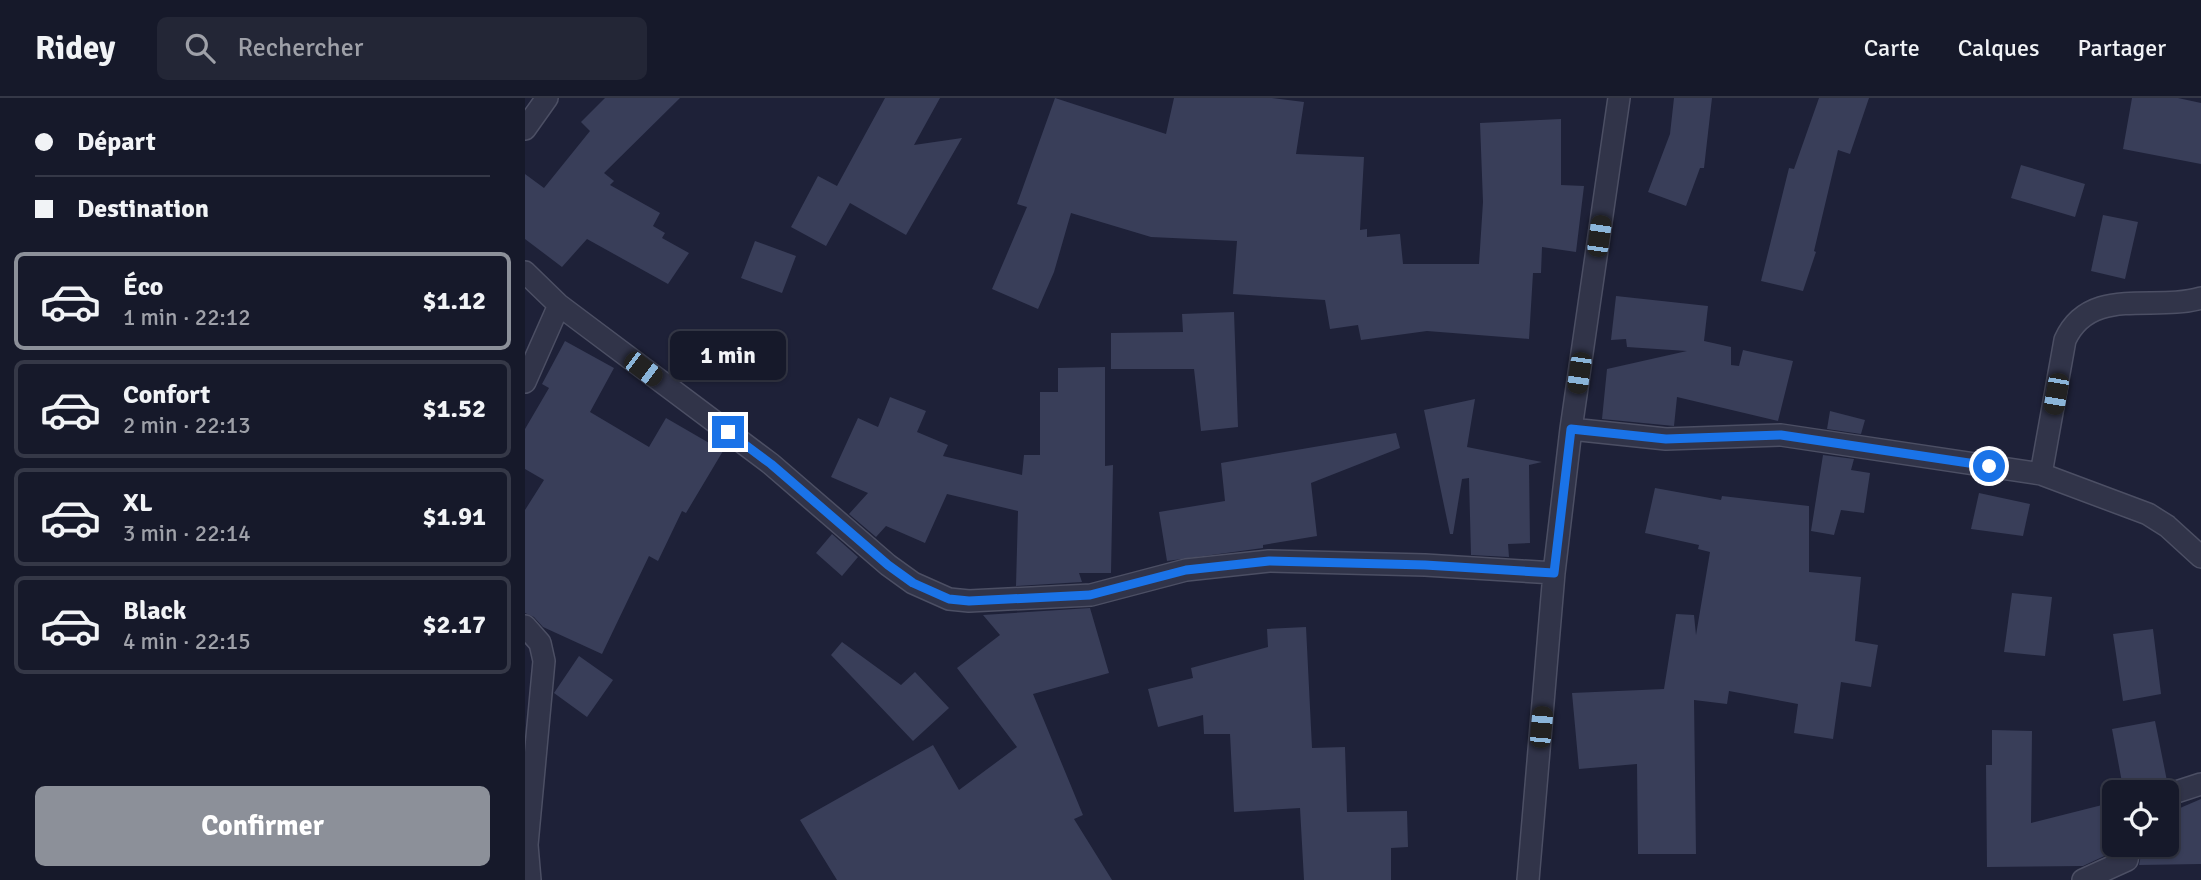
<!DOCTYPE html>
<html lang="fr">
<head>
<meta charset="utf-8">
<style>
	:root { --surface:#16192a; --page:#232636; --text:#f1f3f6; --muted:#9ea0a8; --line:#353847; --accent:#8c9099 }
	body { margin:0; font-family:Signika,sans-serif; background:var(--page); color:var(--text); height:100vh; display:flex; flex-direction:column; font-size:26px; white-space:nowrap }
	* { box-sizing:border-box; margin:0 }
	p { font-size:23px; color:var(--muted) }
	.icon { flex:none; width:38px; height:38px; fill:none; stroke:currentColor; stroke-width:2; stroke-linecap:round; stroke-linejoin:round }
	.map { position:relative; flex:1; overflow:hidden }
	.sheet { display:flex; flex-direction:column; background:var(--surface); width:525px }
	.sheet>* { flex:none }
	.hud { display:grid; align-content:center; height:154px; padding:0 35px; background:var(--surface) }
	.tools { position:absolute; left:1577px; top:682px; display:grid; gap:14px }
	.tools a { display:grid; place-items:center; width:77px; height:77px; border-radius:10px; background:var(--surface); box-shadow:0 2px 5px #0004,0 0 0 2px var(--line); font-size:35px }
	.end { position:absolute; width:32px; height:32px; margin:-16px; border:9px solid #1a73e8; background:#fff; box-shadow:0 0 0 4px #fff }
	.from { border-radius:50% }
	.bubble { position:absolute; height:49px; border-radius:10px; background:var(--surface); box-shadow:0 2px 5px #0004,0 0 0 2px var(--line); font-size:23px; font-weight:800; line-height:49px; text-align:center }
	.car { position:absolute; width:21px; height:42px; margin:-21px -10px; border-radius:9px; box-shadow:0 0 5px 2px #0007; background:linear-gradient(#222 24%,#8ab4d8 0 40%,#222 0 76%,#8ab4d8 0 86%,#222 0) }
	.hud b { display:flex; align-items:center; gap:24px; height:66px; font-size:26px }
	.hud b+b { border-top:2px solid var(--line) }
	.hud i { width:18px; height:18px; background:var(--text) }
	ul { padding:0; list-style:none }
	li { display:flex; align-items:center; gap:21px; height:98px; margin:0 14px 10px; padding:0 21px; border:4px solid var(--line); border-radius:10px }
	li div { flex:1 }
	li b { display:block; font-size:26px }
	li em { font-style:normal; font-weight:800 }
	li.current { border-color:var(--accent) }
	li>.icon { width:63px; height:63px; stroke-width:1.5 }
	.cta { display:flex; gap:14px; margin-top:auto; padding:14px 35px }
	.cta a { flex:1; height:80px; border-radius:10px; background:var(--accent); color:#fff; font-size:28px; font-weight:800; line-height:80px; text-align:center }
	header { display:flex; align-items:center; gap:42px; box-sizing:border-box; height:98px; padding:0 35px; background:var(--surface); border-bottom:2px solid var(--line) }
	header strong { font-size:33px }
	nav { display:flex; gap:38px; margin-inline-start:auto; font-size:24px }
	.search { width:490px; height:63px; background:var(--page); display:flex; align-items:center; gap:18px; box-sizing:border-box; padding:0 24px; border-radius:10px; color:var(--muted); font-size:26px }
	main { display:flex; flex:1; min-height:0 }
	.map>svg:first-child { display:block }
	.building { fill:#393e59 }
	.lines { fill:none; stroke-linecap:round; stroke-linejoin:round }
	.minor-casing { stroke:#4c4f64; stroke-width:24 }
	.minor { stroke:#313449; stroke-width:21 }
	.route { stroke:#1a73e8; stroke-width:9 }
</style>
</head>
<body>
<header>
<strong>Ridey</strong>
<div class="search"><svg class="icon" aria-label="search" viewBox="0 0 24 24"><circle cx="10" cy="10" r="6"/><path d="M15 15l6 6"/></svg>Rechercher</div>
<nav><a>Carte</a><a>Calques</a><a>Partager</a></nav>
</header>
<main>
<section class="sheet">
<div class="hud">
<b><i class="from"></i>Départ</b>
<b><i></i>Destination</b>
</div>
<ul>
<li class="current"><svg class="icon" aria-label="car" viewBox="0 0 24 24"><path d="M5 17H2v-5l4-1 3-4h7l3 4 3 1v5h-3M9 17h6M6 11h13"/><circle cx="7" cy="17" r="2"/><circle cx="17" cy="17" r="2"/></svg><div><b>Éco</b><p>1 min · 22:12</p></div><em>$1.12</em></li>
<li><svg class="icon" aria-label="car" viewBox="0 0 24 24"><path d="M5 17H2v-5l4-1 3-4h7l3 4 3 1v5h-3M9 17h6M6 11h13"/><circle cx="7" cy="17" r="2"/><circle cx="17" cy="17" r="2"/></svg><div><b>Confort</b><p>2 min · 22:13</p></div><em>$1.52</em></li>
<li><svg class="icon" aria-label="car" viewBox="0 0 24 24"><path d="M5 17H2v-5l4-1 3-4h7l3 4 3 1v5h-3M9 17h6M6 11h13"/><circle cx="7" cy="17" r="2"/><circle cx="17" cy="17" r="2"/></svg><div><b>XL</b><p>3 min · 22:14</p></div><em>$1.91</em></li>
<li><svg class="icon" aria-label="car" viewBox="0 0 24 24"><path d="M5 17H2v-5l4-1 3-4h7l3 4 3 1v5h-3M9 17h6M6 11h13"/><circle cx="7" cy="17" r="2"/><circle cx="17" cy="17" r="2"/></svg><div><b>Black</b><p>4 min · 22:15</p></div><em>$2.17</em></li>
</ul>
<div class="cta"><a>Confirmer</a></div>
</section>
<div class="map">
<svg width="1676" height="782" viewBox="0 0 1676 782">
	<rect width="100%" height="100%" fill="#1e2138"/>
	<path class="building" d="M80,0H155L79,75L89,83L85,87L135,115L128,128L140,135L137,140L164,155L143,186L62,141L37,169L0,141V76L19,90L65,33L56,24Z
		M360,0H415L389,47L437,40L381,137L325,105L301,148L266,129L293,78L312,88Z
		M530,0L641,36L649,0H747L779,4L771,56L839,59L835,132L842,131V139L875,136L878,166H954L958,104L955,25L1036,21V87L1059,88L1051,154L1017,149L1016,175H1008L1004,241L902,233L836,242L833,227L805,231L800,202L708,196L712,143L626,139L546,115L529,174L513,211L467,191L502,109L492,106Z
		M1149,0H1187L1179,70H1175L1161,108L1123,94L1145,36Z
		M1294,0H1344L1325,56L1313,52L1289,153L1291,154L1278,193L1236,183L1264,70L1269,71Z
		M1607,0H1653L1676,5V66L1598,51Z
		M1496,67L1560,86L1550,119L1486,100Z
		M1578,117L1613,124L1600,181L1566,173Z
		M230,143L271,158L257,195L216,180Z
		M1091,198L1183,208L1179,243L1206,249V267L1214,268L1218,252L1268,263L1253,323L1152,299L1149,328L1077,321L1082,271L1162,253L1102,249L1101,241L1086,242Z
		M709,214L713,329L676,333L669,271H586V235L658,234L657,216Z
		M40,243L89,270L65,314L124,349L141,320L198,353L161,415L157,413L133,463L124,458L77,556L18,529L9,519L0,515V412L19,382L0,371V331L24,290L17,286Z
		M580,269V368L588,367L586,475H554L557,484L491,488L493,413L422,396L400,445L361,428L351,439L324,416L343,395L306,379L333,320L353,329L365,299L401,313L392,334L423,347L418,358L497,377L499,357H515V294H533V270Z
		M950,301L942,349L1017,364L1004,367L1005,445L983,446L984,459L946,457L944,380L937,381L928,436H925L899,312Z
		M1305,313L1340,322L1336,336L1302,331Z
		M871,335L875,350L786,385L792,438L738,447V450L642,463L634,414L700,403L696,365Z
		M1298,357L1329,361L1326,372L1345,375L1339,415L1316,412L1309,437L1286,433Z
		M1130,390L1196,402L1197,398L1284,408V474L1336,479L1330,543L1353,547L1346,589L1316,584L1308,641L1269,635L1273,606L1204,593L1202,606L1169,602L1171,756H1113L1112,666L1054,671L1047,595L1139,591L1151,516L1169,517L1171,537L1185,454L1173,451L1174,447L1120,435Z
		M1454,395L1505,406L1498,438L1446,431Z
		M307,436L333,459L317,478L291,455Z
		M1487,495L1527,499L1520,558L1479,554Z
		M565,510L584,575L508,596L558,717L549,721L587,782H312L275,722L408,647L434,692L492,649L432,570L475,537L458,517Z
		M781,529L787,650L820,649L822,714L882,713L883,749L866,750V782H779L775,710L709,714L705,636H679L678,617L633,629L623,591L668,580L666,570L743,549L742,531Z
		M1628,531L1636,596L1598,603L1588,536Z
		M317,544L376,587L390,574L424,610L388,643L306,557Z
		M54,558L88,582L62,619L29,595Z
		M1630,623L1642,683L1633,688L1629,695H1599L1587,631Z
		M1467,632L1507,633L1506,725L1589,704L1590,753L1558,768L1462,769L1461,667H1467Z
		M1676,701V766L1614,767L1618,747H1642V710L1647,709L1648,713Z"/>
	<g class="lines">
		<defs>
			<path id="minor" d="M0,31L22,0
				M0,174L34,207L0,284
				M34,207L246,366L363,467L388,485L424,501L444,503L566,497L661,472L744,463L900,467L1029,475
				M1046,331L1141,341L1256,337L1516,376L1623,416L1642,428L1676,459
				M1516,376L1540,242C1565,187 1629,214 1676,200
				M0,528L15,545L19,563L2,747L5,782
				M1642,697L1676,686
				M1003,782L1029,475L1046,331L1094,0
				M1558,782L1602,762L1605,747"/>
		</defs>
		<use href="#minor" class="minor-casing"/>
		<use href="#minor" class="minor"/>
	</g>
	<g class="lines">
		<path class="route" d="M203,334L246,366L363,467L388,485L424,501L444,503L565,497L661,472L744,463L900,467L1029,475L1046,331L1141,341L1256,337L1464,368"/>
	</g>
</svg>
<div class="tools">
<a><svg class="icon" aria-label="locate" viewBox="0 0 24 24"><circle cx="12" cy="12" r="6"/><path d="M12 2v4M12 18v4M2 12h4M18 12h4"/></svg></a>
</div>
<i class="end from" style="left:1464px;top:368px"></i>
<i class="end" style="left:203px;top:334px"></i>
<div class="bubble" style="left:145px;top:233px;width:116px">1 min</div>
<i class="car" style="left:1074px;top:138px;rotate:8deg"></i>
<i class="car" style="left:118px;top:271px;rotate:127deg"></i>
<i class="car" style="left:1054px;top:275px;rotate:188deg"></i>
<i class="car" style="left:1531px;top:296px;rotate:190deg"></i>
<i class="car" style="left:1016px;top:629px;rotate:5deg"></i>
</div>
</main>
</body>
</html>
